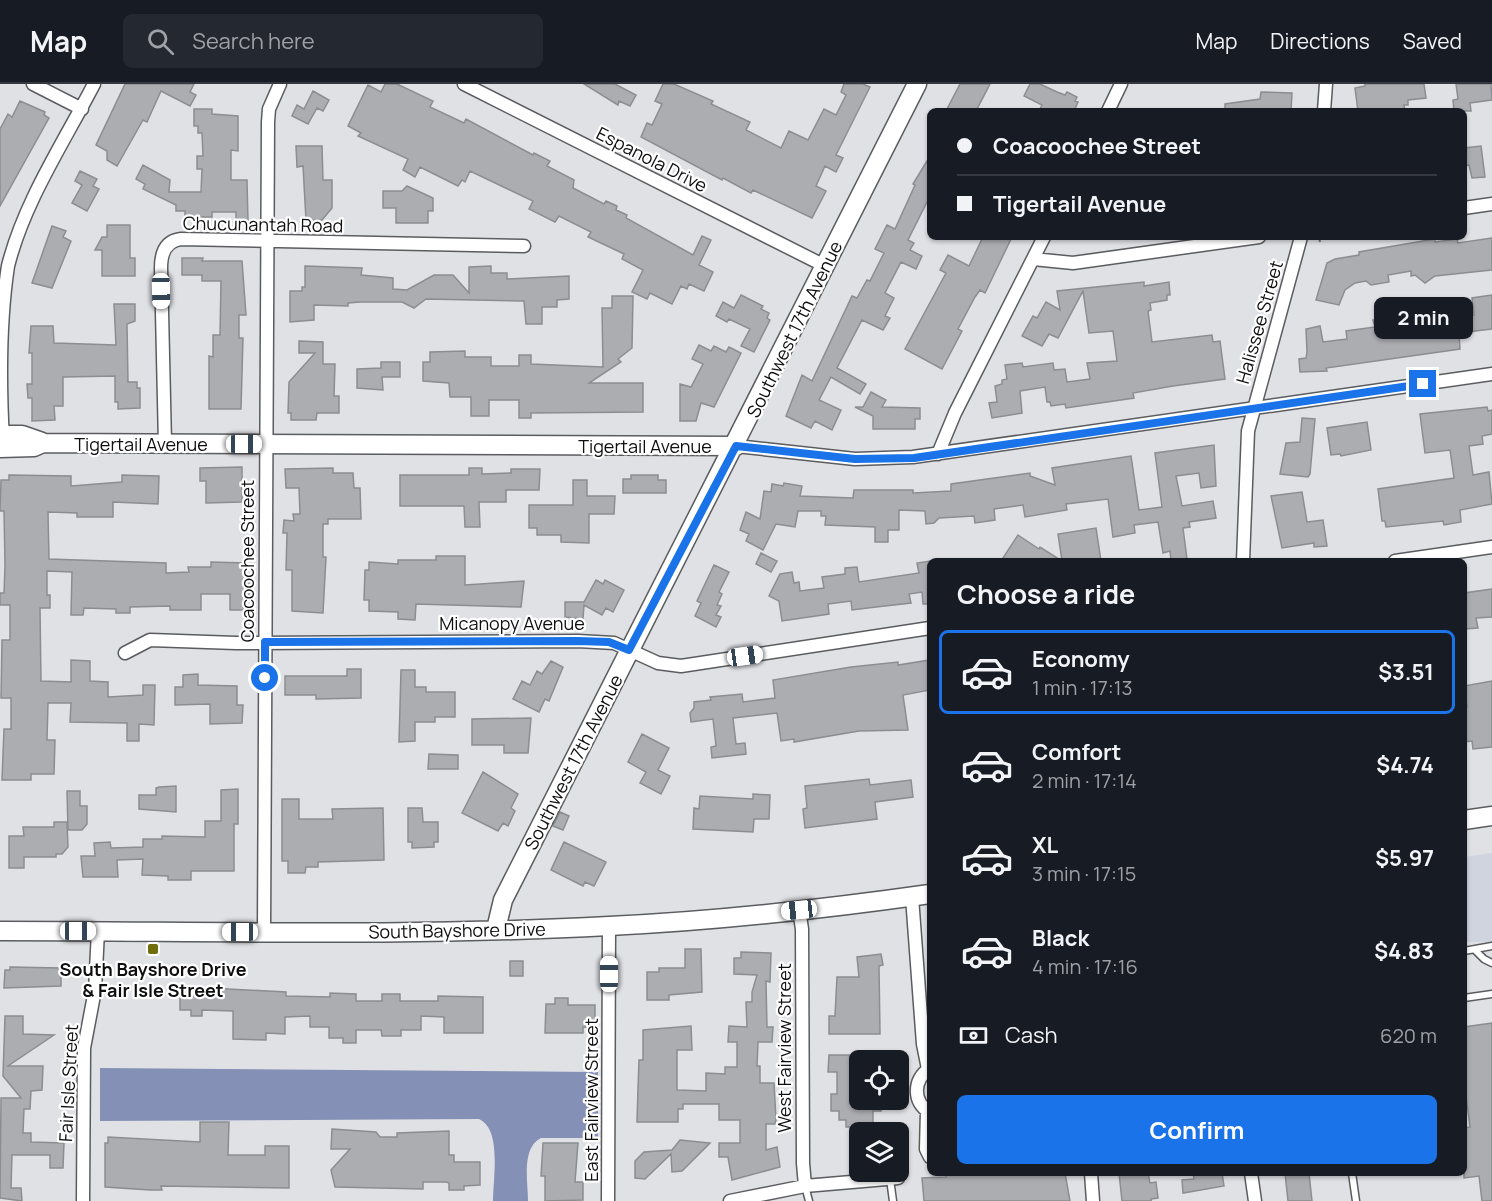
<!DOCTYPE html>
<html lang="en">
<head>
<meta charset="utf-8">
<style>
	:root { --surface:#171b24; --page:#242831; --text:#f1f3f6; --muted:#9ea1a6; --line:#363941; --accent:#1a73e8 }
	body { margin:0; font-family:Manrope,sans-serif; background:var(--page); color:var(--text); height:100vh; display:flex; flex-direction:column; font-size:22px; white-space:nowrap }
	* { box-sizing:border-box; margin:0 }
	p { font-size:20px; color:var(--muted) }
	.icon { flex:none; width:33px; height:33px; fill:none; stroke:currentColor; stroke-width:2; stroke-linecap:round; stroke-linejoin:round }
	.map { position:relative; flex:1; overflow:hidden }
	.panel { position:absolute; left:927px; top:474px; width:540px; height:618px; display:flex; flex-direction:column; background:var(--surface); border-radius:9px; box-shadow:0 2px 4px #0004 }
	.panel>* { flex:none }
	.banner { position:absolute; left:927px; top:24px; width:540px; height:132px; border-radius:9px; box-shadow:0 2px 4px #0004; display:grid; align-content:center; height:132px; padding:0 30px; background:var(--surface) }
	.fabs { position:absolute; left:849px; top:966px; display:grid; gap:12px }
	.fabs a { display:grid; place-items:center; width:60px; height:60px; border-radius:9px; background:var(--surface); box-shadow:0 2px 4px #0004; font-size:30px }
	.end { position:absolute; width:27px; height:27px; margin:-14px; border:8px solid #1a73e8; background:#fff; box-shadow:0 0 0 3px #fff }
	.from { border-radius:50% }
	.bubble { position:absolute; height:42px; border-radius:9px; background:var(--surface); box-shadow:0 2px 4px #0004; font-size:20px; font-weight:700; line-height:42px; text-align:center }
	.car { position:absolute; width:18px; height:36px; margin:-18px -9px; border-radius:8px; box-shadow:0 0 4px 2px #0007; background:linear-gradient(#fff 24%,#345 0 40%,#fff 0 76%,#345 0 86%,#fff 0) }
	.banner b { display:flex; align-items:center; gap:21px; height:57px; font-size:22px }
	.banner b+b { border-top:2px solid var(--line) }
	.banner i { width:15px; height:15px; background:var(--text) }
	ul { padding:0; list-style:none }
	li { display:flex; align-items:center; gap:18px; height:84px; margin:0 12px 9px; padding:0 18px; border:3px solid transparent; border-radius:9px }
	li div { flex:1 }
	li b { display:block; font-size:22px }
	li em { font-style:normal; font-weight:700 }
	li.current { border-color:var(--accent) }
	li>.icon { width:54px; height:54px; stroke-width:1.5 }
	h2 { padding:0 30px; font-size:27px; line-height:72px }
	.pay { display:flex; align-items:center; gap:15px; height:66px; padding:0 30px; font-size:22px }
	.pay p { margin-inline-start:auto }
	.primary-button { display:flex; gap:12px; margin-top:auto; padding:12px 30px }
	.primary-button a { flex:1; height:69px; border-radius:9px; background:var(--accent); color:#fff; font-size:24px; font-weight:700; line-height:69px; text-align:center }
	header { display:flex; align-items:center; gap:36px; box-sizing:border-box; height:84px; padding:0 30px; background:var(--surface); border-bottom:2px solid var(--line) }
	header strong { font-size:28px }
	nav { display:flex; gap:33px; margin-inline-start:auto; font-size:21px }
	.search { width:420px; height:54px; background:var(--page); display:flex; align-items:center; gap:15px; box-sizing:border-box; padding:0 21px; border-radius:9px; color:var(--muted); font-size:22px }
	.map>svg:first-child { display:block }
	.built { fill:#d0d4df }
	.water { fill:#8490b5 }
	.building { fill:#acadb1; stroke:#8b8d90; stroke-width:1.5 }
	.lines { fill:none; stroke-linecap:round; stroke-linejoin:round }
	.lane-casing { stroke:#5b5c5f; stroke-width:9 }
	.street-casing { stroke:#5b5c5f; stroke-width:15 }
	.secondary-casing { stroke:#5b5c5f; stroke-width:21 }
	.path { stroke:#777779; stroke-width:2; stroke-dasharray:6 3; stroke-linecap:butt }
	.lane { stroke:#fff; stroke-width:6 }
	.street { stroke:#fff; stroke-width:12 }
	.secondary { stroke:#fff; stroke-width:18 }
	.route { stroke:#1a73e8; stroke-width:8 }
	.poi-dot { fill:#706d0b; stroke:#fff; stroke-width:2 }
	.labels { text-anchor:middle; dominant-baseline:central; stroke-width:4.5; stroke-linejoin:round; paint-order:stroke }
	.street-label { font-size:18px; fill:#0e0e0f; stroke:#fff }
	.poi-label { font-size:18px; font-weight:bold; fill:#0e0e0f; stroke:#fff }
</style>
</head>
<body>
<header>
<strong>Map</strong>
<div class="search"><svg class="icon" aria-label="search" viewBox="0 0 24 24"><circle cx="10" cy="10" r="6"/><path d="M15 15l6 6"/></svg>Search here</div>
<nav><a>Map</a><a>Directions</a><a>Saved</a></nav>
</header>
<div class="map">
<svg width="1492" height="1117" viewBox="0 0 1492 1117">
	<rect width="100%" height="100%" fill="#e0e1e5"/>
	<path class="built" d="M1492,769V858H1464V773Z"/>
	<path class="water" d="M100,984L598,988V1054H541C521,1064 528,1098 528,1117H493C493,1095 502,1045 479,1035L100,1037Z"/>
	<path class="building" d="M125,0H194L190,8L196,11L190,22L161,7L147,38L143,36L117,82L107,76V67L96,61Z
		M385,0H397L433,17L430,23L464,39L466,35L533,71L534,69L550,77L547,82L574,96L573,104L604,120L606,117L617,122L616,126L627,131L626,134L693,171L702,152L711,156L699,181L713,188L704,207L689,200L687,205L681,202L672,220L650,209L647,215L632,208L643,186L622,175L624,170L588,153L591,148L559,132L555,138L529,125L533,117L470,87L465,98L462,96L458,102L420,83L415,93L403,86L408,75L358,52L361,49L348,42L368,1L381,8Z
		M584,0H615L636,11L630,22L619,17L618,21Z
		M663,0H674L713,17L711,20L750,38L746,46L781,64L789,47L808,56L824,25L836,31L846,11L841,8L844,0H863L870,3L836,71L843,74L836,88L825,82L816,102L826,107L812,134L753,106L751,109L723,94L722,96L641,53L647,39L652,41L662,20L655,17Z
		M960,0H990L976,27H946Z
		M1030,0H1040L1057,8L1065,11L1067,8L1077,13L1075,17L1078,18L1074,27H1039L1042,21L1024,12Z
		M1365,0H1424L1426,14L1408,16V21H1404L1405,27H1358L1355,4L1365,2Z
		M1456,0H1491L1492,16L1470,19L1471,27H1454L1453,16L1458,15Z
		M313,7L329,16L323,27L317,24L308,40L292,32L297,21L304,25Z
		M1261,8L1292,9L1291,27H1225V20L1260,15Z
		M20,17L45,28L44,31L49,34L0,122V45L8,30L12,33Z
		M194,25H212V30L238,32V67L231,66V96H247L248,137H236V128H212V133H185V127H176V121L143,105L145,100L136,95L143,81L170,96L169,108H201L202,85H197V72H203L202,49H198V42H194Z
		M296,62H322L323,96H332V124L322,136H306L303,82L297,83Z
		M1481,62L1485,93L1472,94L1469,81L1464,82V64Z
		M930,72V112L908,156L914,159L910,166L922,172L916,185L901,178L885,209L894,214L885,232L890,234L883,246L862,236L837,284L866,300L860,310L831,293L819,316L841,326L832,346L815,337L811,344L786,332L802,291L812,297L852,212L857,214L867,196L870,197L884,169L875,165L887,141L895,145L915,101L913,100Z
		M80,87L97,95L93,102L99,105L87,127L72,119L82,101L75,97Z
		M407,102L433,114V127H428V139H396V124H383V107H402Z
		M107,141H130V174H135V192H102V166H95L102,153H107Z
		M52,142L66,147L63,153L71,157L52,204L32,199Z
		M983,153H1012L985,209L980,206L975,213L958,245L962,247L942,285L905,265L946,189L940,186L948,171L969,182Z
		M1492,154V186L1435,192L1425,199L1415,191L1411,192V187L1388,191L1389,198L1371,201L1366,197L1355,199L1345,206L1339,221L1316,216L1327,179L1335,175L1359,171V168L1435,155V158L1457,155L1458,159Z
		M182,174H203L202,177H242L246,231H239V254H243L241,325H209V272L213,273V251H220L221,197H202V191H182Z
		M305,182L362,184L361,191L393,194V205L407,206L434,191H453L469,209V183L491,182V189H507V195L569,192V215L557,216V223H542V240H526L524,217L426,215L414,224L402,218H360L348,219V222L314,221V236L290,238V207H302V203H305Z
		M1144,198V202L1169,198L1170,211H1167V216L1150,219L1151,226L1148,227L1152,258L1212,251L1213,258L1220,257L1225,295L1173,302L1133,309L1134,314L1066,324L1065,320L1051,322L1050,318H1047L1045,303L1020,307L1022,329L992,334L989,319L997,318L995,302L1002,300V296L1007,295L1005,281L1022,279L1023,283L1053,279L1054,286L1065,285L1067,298L1090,295L1087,279L1117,277L1113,247L1089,249L1083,207L1058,254L1049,250L1042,262L1022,252L1033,232L1037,234L1046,218L1060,226L1057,207Z
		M741,211L763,222L761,225L769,229L767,234L770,236L754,268L741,262L750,245L729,235L727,238L716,232L723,218L734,224Z
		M1492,211V245L1459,249L1460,265L1326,284L1327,287L1300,288L1299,275L1306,274L1307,268L1306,245L1320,242L1323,258L1347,255L1346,247L1375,243L1373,236L1384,234L1386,245L1474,231L1472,214Z
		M612,212H633L632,264L618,275L621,278L589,299H643V328L531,329V334H519V316H489V332H471V313H450L449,299L423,297V278H430V268L465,267V273H491V282H519V271H531V280L603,283L602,224H612Z
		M114,220H135V237L127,240L128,298H137V304H140V324L118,325V318H115V292L63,293V322H54L55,336L32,337V314H28L27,300H32V269H29L31,242H53L54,259L116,261Z
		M299,257L323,258V280H335L334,312H339V329H317L316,336H291V329H288L289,298L315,269H299Z
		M699,261L711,267L714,262L726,268L729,263L741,269L714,323L701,319L696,337H680V300L691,303L703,280L692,275Z
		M381,278H400V293H382L383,306L357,304V285L381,284Z
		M871,308L886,316L882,323L920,324V335H915V345H873V332L855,323H863Z
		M1487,323L1488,327L1492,326V350L1482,352L1483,360L1469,362L1473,391L1489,388L1492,420L1460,426L1461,438L1444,441L1443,437L1386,443L1385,437H1382L1378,405L1454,394L1450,366L1425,369L1420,330Z
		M1302,334L1315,335L1310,390L1308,393L1280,390L1286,359L1300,358Z
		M1367,338L1371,366L1341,372L1340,370L1331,371L1327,344Z
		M1214,361L1216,402L1201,404L1199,389L1176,392L1182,422L1213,417L1216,434L1189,438L1190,443L1183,444L1187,475L1171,477L1170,467L1163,469L1158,438L1134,441L1135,449L1113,453L1108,415L1066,420L1067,426L1025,433L1023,421L994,425L995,436L975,439L974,432L939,434L934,439L926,440L925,427L899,426V446H888V458H875V443L825,441L826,432H821V427H798L795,443L776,440L763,466L746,457L749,450L740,446L746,428L760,435L764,407L771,408L772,400L783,402L784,399L802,402L800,412L853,414L854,406H913V409L951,407V400L1030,389V392L1055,401L1052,384L1131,372L1139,426L1162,423L1155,369Z
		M242,383V418L206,419V397H200V384Z
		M333,384V389H353L354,404H360L361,435H328V440H323V473H326L323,529L292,527V486H286L287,449H283L284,436L294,437L293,430H300L299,404H286L285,385Z
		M469,384H482V390L511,389V385H540L539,406H506V418H479L480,443H465L464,422H400V391H469Z
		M9,391L71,392V402L122,398V391L159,392L158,420L113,418V433H77V429L48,428L49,475L166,479V489L189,488L188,483H211V478L246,479V497H251V511H245L244,526H230V510H201V526H170V522L130,523V529H116V525L84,524L83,531H71L72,488L47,487V511H50V524H40L41,597L71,598V576L90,577V597L108,598V613L143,611V601H155L154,641L139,640V657H127V639L70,638L71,619H48L47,656H55L54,690H31V696H2L4,645H11V614H1L2,556H10V521H0V509H4L5,482L4,427H0L1,396H9Z
		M631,391H658V396H666V409H623V395H631Z
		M573,396H587V412H615L614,430H589V459L561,458V451H537V444H529V421H573Z
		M1302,408L1307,438L1323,436L1327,462L1314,463V459L1282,464L1271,412Z
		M1096,444L1101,477H1062L1058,450Z
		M1018,451L1039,465L1040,463L1062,477H1001Z
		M761,469L777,477L771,488L756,480Z
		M436,472H465V501L524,497L521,523L416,520L415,536L398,535V528L369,527V516H364L365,486H369V478L398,480V476H436Z
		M930,477V520H923L922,508L909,510L911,519L876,523L852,526L851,517L828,520L829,530L782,537L779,517L769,512L780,490L792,488L794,499L799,498L800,507L824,504L822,493L845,490V484L857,483L859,498L919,489L917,479Z
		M714,481L729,488L719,508L722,510L717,521L721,522L716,531L721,533L716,543L695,532L701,519L697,517Z
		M596,496L603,500L605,496L624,506L613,528L606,524L602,531L584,521L583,535L565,533V518H584Z
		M1492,505V533L1476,534L1478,544L1464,545V509Z
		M930,576V606L903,611L908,646L859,647L794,658V655L781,657L777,629L733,634L736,660L745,659L746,670L712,674L711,663L716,662L713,635L691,638L690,629L694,624V618L711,616L710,613L742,610L743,618L775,614L773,596L851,583L898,578V581Z
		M551,577L563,583L549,617L545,615L539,628L513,615L522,597L530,601L537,587L542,590Z
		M347,585H361V614L316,615V611H285V592H347Z
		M401,586H415V603H426V608H455V633H435V638H415V657L399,658Z
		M198,590V601L237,602V621H243L242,639L210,640V620L175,621V603H183V591Z
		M1492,597V663L1473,665L1472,657L1464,658V623H1467L1464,602Z
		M531,634L528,669H504V661H472V635Z
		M642,650L669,664L658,686L670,692L661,710L640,699L646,688L628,678Z
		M429,670L458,671V685H428Z
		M483,688L518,710L511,724L515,727L508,742L503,739L498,747L462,729Z
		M869,695L870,701L911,696L913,713L875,718L877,735L805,744L803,725L807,724L805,702Z
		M176,702V728L139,725V711H156V704L159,703Z
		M238,705V740H234V787H191V796H168V792L142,791L143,775L117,776L118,793H83L81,772H95L94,759L110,758L111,764L143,763V755H162V752L205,753V737H221V706Z
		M67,707H80V722H87V740L82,746H68Z
		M753,710L770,711L769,735H754L753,748L693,745L694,724L699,725L700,712L753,715Z
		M282,715H299V735H333L332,725L383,724L384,776L318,778V783H306L305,789H288V777H282Z
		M408,724H422L423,738H438V758H434V763L412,764V758H408Z
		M560,728L569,732L563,746L553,742Z
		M54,738H67L68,763L62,770H56V773H24V784H9V752H24L23,743H54Z
		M564,758L606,778L594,802L585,798L583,802L551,786Z
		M685,865H701L702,908L669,911V916H647V888H659V884H685Z
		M741,868L771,869L770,898L766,897L767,943H773L772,958H758L757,982H760V999H774L776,1036L775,1040H766V1066L777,1063L780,1083L732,1096L728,1073H719V1059H740V1036H719V1020H683V1025H678V1038H637L638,1005L639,976H643V946L691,942L692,966H677V1006L706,1007V989L725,990V983H737V958H728L729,942L747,943L746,918H752V908L757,891L734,890V874H741Z
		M881,870L883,881L879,882L880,950H829V932H835L837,893H859L857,873Z
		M510,877H523V892H510Z
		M10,883L61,884V902L4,904L5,886H10Z
		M190,903L286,908V912L330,913V909L356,910V917H382V910H400V917H438V912L483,913V949H444V933L421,932V946H401V952H382L381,946H356V959H343V954H329V943H310V932L285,933V950L266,949V956L233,955V927L202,926V932H191V926H180V905L190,906Z
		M555,914H568V921H595V944L583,943V949H545L546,920H555Z
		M5,932H23V950L54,951L8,982H43L42,1006L31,1007L30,1025H24L23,1049H31V1058L64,1059L63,1084H50V1071H12L11,1104H21L22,1117L0,1114L1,1014H21L3,992Z
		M1492,939V1117H1482L1479,1092L1464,1094V1044L1470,1043L1464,997V943Z
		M829,971H860V1016H881V1027H873V1043H846V1036H839V1027H831V1010H837V988H828Z
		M200,1038H229L228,1071H265V1062H289V1104L161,1102L162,1106H150L105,1103V1059H108V1053L200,1058Z
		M332,1045L376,1048L380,1053H397V1049L449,1047V1071H454V1078H480V1101L464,1102V1106H449V1099L446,1098H423V1105L335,1103L331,1086L350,1065H331Z
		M680,1056L710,1059L682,1087L672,1088L671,1070L645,1095L635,1094V1077L644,1068L672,1066Z
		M543,1059H578L575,1098H583V1116L545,1117V1092H541Z
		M946,1089H1065L1070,1117H924L922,1094L946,1093Z
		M1119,1089H1148L1150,1099L1156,1098L1158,1114L1151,1115V1117H1122Z
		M1193,1089H1222L1224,1102L1183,1109L1182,1096L1194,1095Z
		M1285,1089H1309L1312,1117H1288Z"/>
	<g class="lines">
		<defs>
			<path id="lane" d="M1464,867L1492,862
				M1476,867L1484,875L1492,879
				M1464,914L1492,910
				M1352,1089L1356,1117
				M890,1095L893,1117
				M805,1102L809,1117"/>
			<path id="street" d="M33,0L82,25
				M464,0L825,182
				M1108,27L1121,0
				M1324,27L1326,0
				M1464,124L1492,120
				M1033,175L1073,179L1259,153
				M3,356C0,303 0,235 8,182C24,118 64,58 94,0
				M165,360L161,184C161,170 165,157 181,155L524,162
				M736,362L855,375L913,373L1492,290
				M938,370L955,329L1044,153
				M1243,477L1248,347L1301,153
				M1395,477L1492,463
				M125,569L150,556L236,559L578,557L614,559L658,579L681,582L930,544
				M912,813L923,960L928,985
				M799,826L802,845L803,1079L805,1102
				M264,848L268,38L269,25L280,0
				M930,984C913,996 912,1017 930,1029
				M927,1027L926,1065L930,1073
				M1091,1089L1093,1117
				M1251,1089L1255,1117
				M83,1117L84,964L95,906L98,847
				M608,1117L609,842
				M730,1117L805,1102L898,1094"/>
			<path id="secondary" d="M0,351H22L42,358
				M0,364L34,363L43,359L736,362
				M1464,736L1492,732
				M496,845L503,816L917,0
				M0,847C203,847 406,853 609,842C716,837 824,825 930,810"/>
		</defs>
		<use href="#lane" class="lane-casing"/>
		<use href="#street" class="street-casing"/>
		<use href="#secondary" class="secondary-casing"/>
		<path class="path" d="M1319,153L1320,158"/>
		<use href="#lane" class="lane"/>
		<use href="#street" class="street"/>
		<use href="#secondary" class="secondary"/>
	</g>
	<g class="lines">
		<path class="route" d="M265,594V558L578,557L609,558L629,566L736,362L855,375L914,374L1423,300"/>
	</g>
	<rect class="poi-dot" x="147" y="859" width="12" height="12" rx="3"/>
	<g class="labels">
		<g class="street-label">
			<text transform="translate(652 75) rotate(27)">Espanola Drive</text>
			<text transform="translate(263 140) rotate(1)">Chucunantah Road</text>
			<text transform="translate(1259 238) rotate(-74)">Halissee Street</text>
			<text transform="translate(794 245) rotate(-64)">Southwest 17th Avenue</text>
			<text x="141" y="360">Tigertail Avenue</text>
			<text x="645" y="362">Tigertail Avenue</text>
			<text transform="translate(247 477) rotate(-90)">Coacoochee Street</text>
			<text x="512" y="539">Micanopy Avenue</text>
			<text transform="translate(573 678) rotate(-63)">Southwest 17th Avenue</text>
			<text transform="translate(457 846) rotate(-1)">South Bayshore Drive</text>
			<text transform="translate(784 964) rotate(-90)">West Fairview Street</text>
			<text transform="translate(68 999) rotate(-87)">Fair Isle Street</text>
			<text transform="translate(591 1016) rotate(-90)">East Fairview Street</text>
		</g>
		<g class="poi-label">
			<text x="153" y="885">South Bayshore Drive<tspan x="153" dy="21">&amp; Fair Isle Street</tspan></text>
		</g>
	</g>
</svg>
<div class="fabs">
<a><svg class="icon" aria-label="locate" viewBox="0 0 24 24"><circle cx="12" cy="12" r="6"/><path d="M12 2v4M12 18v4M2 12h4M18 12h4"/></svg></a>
<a><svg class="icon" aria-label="layers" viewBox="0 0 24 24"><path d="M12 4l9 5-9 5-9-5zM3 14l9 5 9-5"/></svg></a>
</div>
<i class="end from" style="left:265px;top:594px"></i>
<i class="end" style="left:1423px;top:300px"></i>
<div class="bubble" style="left:1374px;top:213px;width:99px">2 min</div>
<i class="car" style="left:161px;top:207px;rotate:179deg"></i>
<i class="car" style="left:244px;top:360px;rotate:90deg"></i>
<i class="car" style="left:745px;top:572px;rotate:82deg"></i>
<i class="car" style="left:799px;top:826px;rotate:264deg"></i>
<i class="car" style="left:78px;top:847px;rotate:90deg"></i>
<i class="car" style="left:240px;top:848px;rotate:270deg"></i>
<i class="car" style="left:609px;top:890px;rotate:0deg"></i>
<div class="banner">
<b><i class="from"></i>Coacoochee Street</b>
<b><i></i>Tigertail Avenue</b>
</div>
<section class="panel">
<h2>Choose a ride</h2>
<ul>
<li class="current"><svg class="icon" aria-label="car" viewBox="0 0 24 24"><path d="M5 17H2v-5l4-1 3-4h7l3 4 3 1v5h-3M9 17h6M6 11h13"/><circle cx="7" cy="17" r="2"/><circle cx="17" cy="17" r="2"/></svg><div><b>Economy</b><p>1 min · 17:13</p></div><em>$3.51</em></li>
<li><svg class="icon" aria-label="car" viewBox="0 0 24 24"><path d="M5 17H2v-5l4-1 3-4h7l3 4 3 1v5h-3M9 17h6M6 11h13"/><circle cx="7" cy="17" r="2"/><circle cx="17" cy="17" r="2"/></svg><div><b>Comfort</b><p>2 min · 17:14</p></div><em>$4.74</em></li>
<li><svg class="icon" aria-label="car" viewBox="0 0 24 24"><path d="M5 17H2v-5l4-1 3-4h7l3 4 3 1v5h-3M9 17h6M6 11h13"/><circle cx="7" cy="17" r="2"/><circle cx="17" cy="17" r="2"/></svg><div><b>XL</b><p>3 min · 17:15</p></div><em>$5.97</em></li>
<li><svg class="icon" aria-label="car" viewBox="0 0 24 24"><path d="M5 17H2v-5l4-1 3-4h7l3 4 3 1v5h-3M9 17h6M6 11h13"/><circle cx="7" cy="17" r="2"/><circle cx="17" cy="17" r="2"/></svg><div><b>Black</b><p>4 min · 17:16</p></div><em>$4.83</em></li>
</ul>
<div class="pay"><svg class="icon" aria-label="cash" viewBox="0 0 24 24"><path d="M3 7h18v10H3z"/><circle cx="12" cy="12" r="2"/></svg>Cash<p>620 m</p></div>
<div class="primary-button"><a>Confirm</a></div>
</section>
</div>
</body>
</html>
